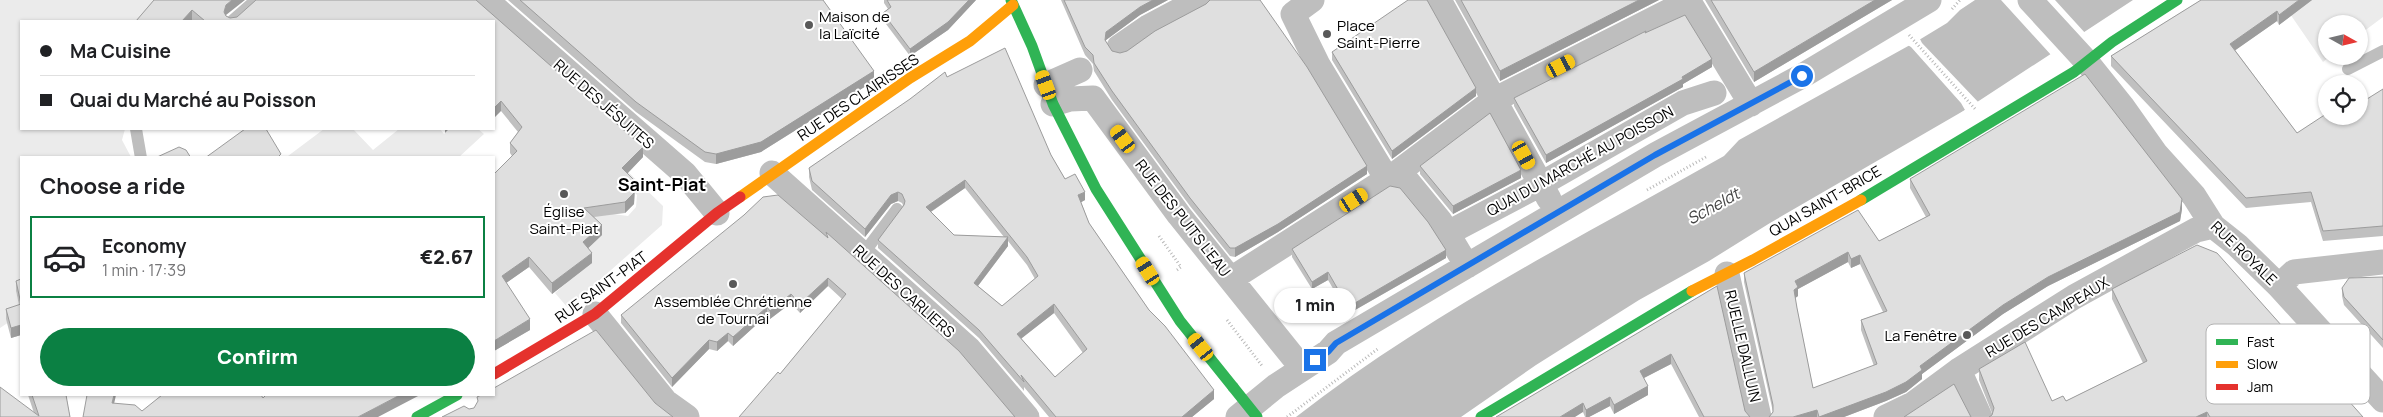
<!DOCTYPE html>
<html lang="en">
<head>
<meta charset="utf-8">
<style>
	:root { --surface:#fff; --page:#f6f6f6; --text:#202124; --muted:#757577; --line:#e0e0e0; --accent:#0b8043 }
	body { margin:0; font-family:Manrope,sans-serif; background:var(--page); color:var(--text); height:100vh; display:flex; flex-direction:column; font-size:19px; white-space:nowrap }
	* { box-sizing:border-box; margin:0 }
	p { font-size:16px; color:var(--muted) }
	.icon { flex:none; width:28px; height:28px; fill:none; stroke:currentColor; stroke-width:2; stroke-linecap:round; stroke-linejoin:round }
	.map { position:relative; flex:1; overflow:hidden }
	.drawer { position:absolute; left:20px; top:156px; width:475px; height:240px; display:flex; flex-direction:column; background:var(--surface); border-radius:0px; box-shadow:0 1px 4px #0004 }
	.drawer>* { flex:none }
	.banner { position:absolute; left:20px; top:20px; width:475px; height:110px; border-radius:0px; box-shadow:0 1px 4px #0004; display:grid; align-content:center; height:110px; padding:0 20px; background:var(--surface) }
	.needle { width:32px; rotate:98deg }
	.buttons { position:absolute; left:2318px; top:15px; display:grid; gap:10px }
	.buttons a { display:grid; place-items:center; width:50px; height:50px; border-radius:50%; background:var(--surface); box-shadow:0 1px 4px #0004; font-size:25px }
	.end { position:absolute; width:22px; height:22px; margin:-11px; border:6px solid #1a73e8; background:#fff; box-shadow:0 0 0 2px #fff }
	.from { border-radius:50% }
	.bubble { position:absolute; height:35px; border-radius:18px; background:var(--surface); box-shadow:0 1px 4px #0004; font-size:16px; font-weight:800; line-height:35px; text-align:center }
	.car { position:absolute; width:15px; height:30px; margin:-15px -8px; border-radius:6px; box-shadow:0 0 4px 1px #0007; background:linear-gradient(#f5c518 24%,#345 0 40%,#f5c518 0 76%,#345 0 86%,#f5c518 0) }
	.banner b { display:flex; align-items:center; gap:18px; height:48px; font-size:19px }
	.banner b+b { border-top:1px solid var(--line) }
	.banner i { width:12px; height:12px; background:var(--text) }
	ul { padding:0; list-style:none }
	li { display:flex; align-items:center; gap:15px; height:82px; margin:0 10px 8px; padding:0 10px; border:2px solid var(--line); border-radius:0px }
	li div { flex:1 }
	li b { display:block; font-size:19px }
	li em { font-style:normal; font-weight:800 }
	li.on { border-color:var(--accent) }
	li>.icon { width:45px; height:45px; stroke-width:1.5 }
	h2 { padding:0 20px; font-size:22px; line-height:60px }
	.button { display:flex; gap:10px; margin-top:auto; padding:10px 20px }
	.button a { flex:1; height:58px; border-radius:30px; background:var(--accent); color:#fff; font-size:20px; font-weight:800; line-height:58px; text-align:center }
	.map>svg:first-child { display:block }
	.green { fill:#ebebeb }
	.water { fill:#bebebe }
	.pier { fill:#fff }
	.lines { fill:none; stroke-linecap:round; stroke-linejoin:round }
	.path { stroke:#b9b9b9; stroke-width:3; stroke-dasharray:1 2.5; stroke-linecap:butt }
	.lane { stroke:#bebebe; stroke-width:12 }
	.street { stroke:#bebebe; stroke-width:25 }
	.fast { stroke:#30b455; stroke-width:11 }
	.slow { stroke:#ff9f0a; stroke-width:11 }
	.jam { stroke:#e5322d; stroke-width:11 }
	.path-bridge { stroke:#b9b9b9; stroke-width:3; stroke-dasharray:1 2.5; stroke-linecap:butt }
	.fast-bridge { stroke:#30b455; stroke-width:11 }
	.wall { fill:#c0c0c0; fill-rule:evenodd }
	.shaded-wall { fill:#9c9c9c }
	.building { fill:#dfdfdf; stroke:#9c9c9c; fill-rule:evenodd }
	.route { stroke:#1a73e8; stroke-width:6 }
	.poi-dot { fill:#595959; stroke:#fff; stroke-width:2 }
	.labels { text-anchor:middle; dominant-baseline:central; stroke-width:4; stroke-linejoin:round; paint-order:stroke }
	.poi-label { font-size:15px; fill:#000; stroke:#fff; text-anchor:start }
	.street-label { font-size:15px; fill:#000; stroke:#fff }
	.water-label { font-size:16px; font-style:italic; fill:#434343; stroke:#fff }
	.quarter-label { font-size:18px; font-weight:bold; fill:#000; stroke:#fff }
	.key { fill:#fff; stroke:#b2b2b2; stroke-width:1 }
	.key-label { font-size:14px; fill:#000 }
</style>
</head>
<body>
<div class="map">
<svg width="2383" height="417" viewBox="0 0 2383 417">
	<rect width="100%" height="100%" fill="#fff"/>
	<path class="green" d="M0,0H163L145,21H21V129H125L122,140L131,157L21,158V290L16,291L21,314L0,328Z
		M2301,0H2383V17L2359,35V24H2326V56H2330L2323,62L2288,11Z
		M324,129H353L373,150L399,129H440L444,134L450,129H478L484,134L459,157L289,158L288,156Z
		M622,166L663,206L662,225L568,308L555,293L565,284L577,217L595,198L613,214L628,216L636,207L637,195L618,176Z"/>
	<path class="water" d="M1975,0H2133L1965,110L1770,223L1709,261L1639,300L1536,365L1461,417H1296C1428,314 1579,238 1724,156L1739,140L1919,40L1947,23L1960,10Z"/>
	<path class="pier" d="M2001,0H2055L2086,34L2052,56Z
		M1919,37L1922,43L1980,104L1943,125L1965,110L1961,103L1911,47L1906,44Z"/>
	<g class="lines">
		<path class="path" d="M1952,9L1960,0
			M1647,190L1706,157
			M1159,236L1181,267L1177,270
			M1227,320L1263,367
			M1287,417L1379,348"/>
		<path class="lane" d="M232,21L256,0
			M2348,69L2383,51
			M136,129L141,158
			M863,254L897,209"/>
		<path class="street" d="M486,0L685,174L717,213
			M1312,0L1293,14L1318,65L1387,179
			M1439,0L1549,199
			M1688,0L1751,104
			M2030,0L2086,61L2122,106L2156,154L2194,196L2213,226L2237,245L2279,286L2383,400
			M1119,47L1148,27L1199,0
			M1046,85L1080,70
			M1053,104L1070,99L1093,98L1179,215L1302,368
			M772,173L969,349L1027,417
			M1387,179L1408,182L1440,221L1467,266
			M1448,233L1541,184L1683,103L1714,93
			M1727,274L1759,417
			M1231,279L1398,172L1494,100L1689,1
			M2279,286L2294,272L2383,262
			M595,314L666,402L687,417
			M1959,370L1980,417
			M1238,417L1276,386L1328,352L1336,343L1655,155L1802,76L1929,0
			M1886,417L1913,404L1959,370L2074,297L2196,230L2213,226"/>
		<path class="fast" d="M1011,0L1032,46L1053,104L1096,189L1180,321L1233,387
			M1861,200L2074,72L2112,42L2177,0
			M417,417L457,395
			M1481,417L1692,291"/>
		<path class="slow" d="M740,197L910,78L970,41L1013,5
			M1692,291L1753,260L1861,200"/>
		<path class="jam" d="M494,374L595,314L717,213L740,197"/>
		<path class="path-bridge" d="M1909,35L1976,110"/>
		<path class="fast-bridge" d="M1233,387L1257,417"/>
	</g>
	<path class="wall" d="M154,0L226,15V16L230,18L476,0L643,157L627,174L635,191L634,204L625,213L594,217L602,235L588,248L592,263L552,294L529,267L506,283L530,330L494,351L512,156L510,153V143L518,132L501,111L494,21H193L192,20L191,21H136Z
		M508,0H823L874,81L761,152L716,164L705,162L636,112Z
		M884,0H976L948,30L910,56L883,20V13L888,9L884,3Z
		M1061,0H1168L1140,15L1106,40V42L1112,51L1367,174L1278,232L1235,257L1230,256L1190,206L1112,100L1094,71L1093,64L1085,55Z
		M1455,0H1659L1500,81Z
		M1705,0H1892L1754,82Z
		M2201,0H2312L2279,25L2277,21L2235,50L2297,133L2359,116L2383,89V236L2323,241L2311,202L2246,208L2111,66V56Z
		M1646,32L1712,67L1683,84V87L1546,163L1514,106V98Z
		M1332,52L1476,96L1392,159L1332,60Z
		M947,77L1051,155L1065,179L1085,200L1081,202L1089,223L1149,310L1214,399L1192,417H1049L1024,387V391L979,338L878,248V240L903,205L902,203L898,201L891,204L865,237L812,190L809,177V168ZM965,188L1004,237L954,235L931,212ZM1008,241L1027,265L1035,279L1002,306L978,286L1008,246ZM1054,313L1083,353L1055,377L1021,338Z
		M1420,166L1521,178L1453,214L1420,174Z
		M1910,179L2182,209L2180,221L2048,286L2003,314L1922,374V379L1906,392L1886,401L1844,417H1769L1773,412L1744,282V273L1879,241L1926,217L1910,188ZM1848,262L1851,268L1860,264L1883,312L1861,320V330L1874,366L1813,388L1795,298L1798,296V289Z
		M826,232L959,351L780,374L842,299L828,286L800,313L791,303L770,319L767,315L733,346L728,341L717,351L709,349L672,387L621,323V315L826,237Z
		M1292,249L1446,258L1348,314L1328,280L1312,289L1292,257Z
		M2383,277V348L2344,305L2342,296V288Z
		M21,279V335L11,338L6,319V309L19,305L16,291V281Z
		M1717,286L1745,411L1750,417H1699L1671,364L1644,378L1648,395L1614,414L1610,406L1589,417H1585L1583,412L1496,417Z
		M2112,289L2363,417H1989L1992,413L1979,380V369L2052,401H2066L2143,363L2112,299Z
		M28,395H66L70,417H0L34,413Z"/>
	<path class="shaded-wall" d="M232,0H245L226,15L224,21V12L226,5Z
		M969,0H976L948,30L910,56V49Z
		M1153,0H1168L1140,15L1106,40L1105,49V40L1106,32L1140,7Z
		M1639,0H1659L1500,81V71Z
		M1875,0H1892L1754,82V72Z
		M2299,0H2312L2279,25V15Z
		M192,10V20L191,21H182Z
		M2277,11V21L2230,54V44Z
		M1712,59V67L1683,84V87L1546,163V155Z
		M874,71V81L761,152L716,164V154Z
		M1476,88V96L1392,159V151Z
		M501,101V111L494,118V108Z
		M445,129H449L445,133Z
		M643,147V157L622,179V168Z
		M1367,166V174L1278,232L1235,257V248Z
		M1521,170V178L1453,214V206Z
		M965,180V188L926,215V207Z
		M635,181L634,204L625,213V202Z
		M898,192V201L891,204L865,237V229L891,195Z
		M1085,192V200L1078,204V195Z
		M2182,199V209L2180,221L2048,286L2003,314L1922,374V379L1906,392L1886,401L1844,417H1819L1920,366L2003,305L2048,277Z
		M602,225V235L583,253V242Z
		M1008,237V246L974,291V283Z
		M1446,250V258L1348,314V307Z
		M1848,252V262L1798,289V296L1794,299V290L1795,281Z
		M592,253V263L552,294V283Z
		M1860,255V264L1851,268V259Z
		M529,257V267L502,286V276Z
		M1328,272V280L1312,289V282Z
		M828,278V286L800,313V304Z
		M791,294V303L770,319V311Z
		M1054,304V313L1017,342V334Z
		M767,307V315L733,346V337Z
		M530,319V330L494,351V341Z
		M21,325V335L11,338V328Z
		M728,333V341L717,351V342Z
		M709,340V349L672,387V378Z
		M1671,354V364L1640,380V371Z
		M1648,386V395L1614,414V405Z
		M1214,390V399L1192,417H1182Z
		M114,395H116L112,413V403Z
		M400,395H420L378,417H358Z
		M1610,397V406L1589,417H1586V410Z
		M1583,403V412L1575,417H1560Z
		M1817,410V417H1793Z
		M2207,412V417H2196Z"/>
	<path class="building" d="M154,0H232L226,5L224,12L226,16L230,18L237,17L256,0H476L643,147L622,168L635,181L634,193L625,202L584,208L602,225L583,242L592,253L552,283L529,257L502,276L530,319L494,341V174L517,151L510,143L522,127L501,101L494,108V21H205L192,10L182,21H136Z
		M520,0H823L874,71L761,142L716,154L705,152L636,102Z
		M887,0H969L948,22L910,49L883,13L891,7Z
		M1064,0H1153L1140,7L1106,32L1105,40L1112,51L1120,53L1127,51L1155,31L1206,4L1210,0H1260L1307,67L1367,166L1278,224L1235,248H1230L1190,198L1112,91L1094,63L1093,55L1085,47Z
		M1408,0H1427L1476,88L1392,151L1332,52Z
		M1461,0H1639L1500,71Z
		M1711,0H1875L1754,72Z
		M2201,0H2299L2279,15L2277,11L2230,44L2297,133L2326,114V116H2359V104L2383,89V226L2323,231L2311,192L2246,198L2111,56Z
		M1685,15L1712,59L1682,77L1683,79L1546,155L1514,98L1646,31L1645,33Z
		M1005,48L1051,155L1065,179L1075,174L1085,192L1078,195L1089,223L1149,310L1165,326L1214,390L1182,417H1056L1021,375L1024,382L979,330L878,240L904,205L905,201L902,194L898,192L891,195L865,229L812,181L809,168L910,99L945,72L947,77ZM965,180L1027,257L1038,276L1002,306L974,283L1008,237L954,235L926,207ZM1054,304L1087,349L1055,377L1017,334Z
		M2085,74L2182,199L2180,212L2048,277L2003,305L1920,366L1922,370L1906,382L1886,392L1819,417L1817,410L1793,417H1769L1773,412V405L1744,273L1858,210L1879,241L1930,215L1910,179ZM1848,252L1851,259L1860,255L1887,311L1861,320L1877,364L1813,388L1797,308L1794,290L1798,287L1795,281Z
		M1490,113L1521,170L1453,206L1420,166Z
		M245,129H266L281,154L277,158H205Z
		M179,147L186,150L191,158H155Z
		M1390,186L1400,188L1428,222L1446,250L1348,307L1328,272L1312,282L1292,249Z
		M778,195L828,238L826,232L959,351L1015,417H739L778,372L780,374L846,294L828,278L800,304L791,294L770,311L767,307L733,337L728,333L717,342L709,340L672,378L621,315L744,215L763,197Z
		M2197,245L2217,253L2363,417H2210L2207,412L2196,417H1989L1992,415L1994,408L1979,369L2025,342L2052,401L2063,396L2066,401L2147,361L2112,289Z
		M2383,277V340L2344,297L2342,288L2349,278Z
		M21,279V304L16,281Z
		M1717,286L1745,411L1750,417H1704L1671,354L1640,371L1648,386L1614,405L1610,397L1586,410L1583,403L1560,417H1496Z
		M21,304V325L11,328L6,309Z
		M596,330L655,403L673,417H442L464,406L469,409L474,408L478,401L477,397L481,395H494V388Z
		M1954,384L1971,417H1904Z
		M0,387L39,416L32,395H66L70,417H0Z
		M87,395H114L112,403L135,405L142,411L162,395H261L263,398L266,395H400L358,417H83Z"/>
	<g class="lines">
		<path class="route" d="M1315,360L1328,352L1336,343L1655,155L1802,76"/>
	</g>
	<g class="poi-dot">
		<circle cx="809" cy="25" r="5"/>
		<circle cx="1327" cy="34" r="5"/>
		<circle cx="564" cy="194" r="5"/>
		<circle cx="733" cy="284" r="5"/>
		<circle cx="1967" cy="335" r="5"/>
	</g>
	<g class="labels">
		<g class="poi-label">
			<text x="819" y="16">Maison de<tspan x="819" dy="17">la Laïcité</tspan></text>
			<text x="1337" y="25">Place<tspan x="1337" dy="17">Saint-Pierre</tspan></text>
			<text x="564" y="211" text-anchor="middle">Église<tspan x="564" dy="17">Saint-Piat</tspan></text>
			<text x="733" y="301" text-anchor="middle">Assemblée Chrétienne<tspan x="733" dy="17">de Tournai</tspan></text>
			<text x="1957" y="335" text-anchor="end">La Fenêtre</text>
		</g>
		<g class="street-label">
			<text transform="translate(858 97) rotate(-34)">RUE DES CLAIRISSES</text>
			<text transform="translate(604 104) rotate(41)">RUE DES JÉSUITES</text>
			<text transform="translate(1580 161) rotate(-29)">QUAI DU MARCHÉ AU POISSON</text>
			<text transform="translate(1825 201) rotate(-30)">QUAI SAINT-BRICE</text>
			<text transform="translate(1183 218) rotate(52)">RUE DES PUITS L'EAU</text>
			<text transform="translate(2244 253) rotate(44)">RUE ROYALE</text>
			<text transform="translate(601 287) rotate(-36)">RUE SAINT-PIAT</text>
			<text transform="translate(904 291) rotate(42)">RUE DES CARLIERS</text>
			<text transform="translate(2047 317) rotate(-31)">RUE DES CAMPEAUX</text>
			<text transform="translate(1743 346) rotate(77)">RUELLE DALLUIN</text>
		</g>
		<g class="water-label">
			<text transform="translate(1713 206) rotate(-29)">Scheldt</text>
		</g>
		<g class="quarter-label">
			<text x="662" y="184">Saint-Piat</text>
		</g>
	</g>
	<rect x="2206" y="324" width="164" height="80" rx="8" class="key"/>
	<rect x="2216" y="339" width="22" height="6" fill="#30b455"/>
	<rect x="2216" y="361" width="22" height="7" fill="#ff9f0a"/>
	<rect x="2216" y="384" width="22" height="6" fill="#e5322d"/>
	<g class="key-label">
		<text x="2247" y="347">Fast</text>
		<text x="2247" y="369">Slow</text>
		<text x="2247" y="392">Jam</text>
	</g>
</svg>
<div class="buttons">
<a><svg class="needle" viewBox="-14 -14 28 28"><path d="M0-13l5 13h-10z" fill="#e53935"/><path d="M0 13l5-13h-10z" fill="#757577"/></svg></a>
<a><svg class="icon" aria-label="locate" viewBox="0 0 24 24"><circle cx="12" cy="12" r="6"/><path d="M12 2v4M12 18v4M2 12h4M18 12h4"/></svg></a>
</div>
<i class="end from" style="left:1802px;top:76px"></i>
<i class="end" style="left:1315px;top:360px"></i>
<div class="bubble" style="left:1274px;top:288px;width:82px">1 min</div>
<i class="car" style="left:1561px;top:66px;rotate:63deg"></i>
<i class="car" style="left:1046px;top:85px;rotate:340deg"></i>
<i class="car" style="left:1123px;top:139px;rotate:324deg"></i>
<i class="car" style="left:1524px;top:155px;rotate:151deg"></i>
<i class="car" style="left:1354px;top:200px;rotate:58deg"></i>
<i class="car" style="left:1148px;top:271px;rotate:328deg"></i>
<i class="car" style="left:1201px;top:347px;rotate:321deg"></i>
<div class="banner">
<b><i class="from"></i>Ma Cuisine</b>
<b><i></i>Quai du Marché au Poisson</b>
</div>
<section class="drawer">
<h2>Choose a ride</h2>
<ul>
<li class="on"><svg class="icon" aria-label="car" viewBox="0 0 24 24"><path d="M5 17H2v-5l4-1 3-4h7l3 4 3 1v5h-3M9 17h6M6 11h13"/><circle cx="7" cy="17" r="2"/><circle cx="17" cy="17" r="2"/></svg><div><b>Economy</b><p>1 min · 17:39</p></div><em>€2.67</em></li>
</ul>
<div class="button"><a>Confirm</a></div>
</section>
</div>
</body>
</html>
